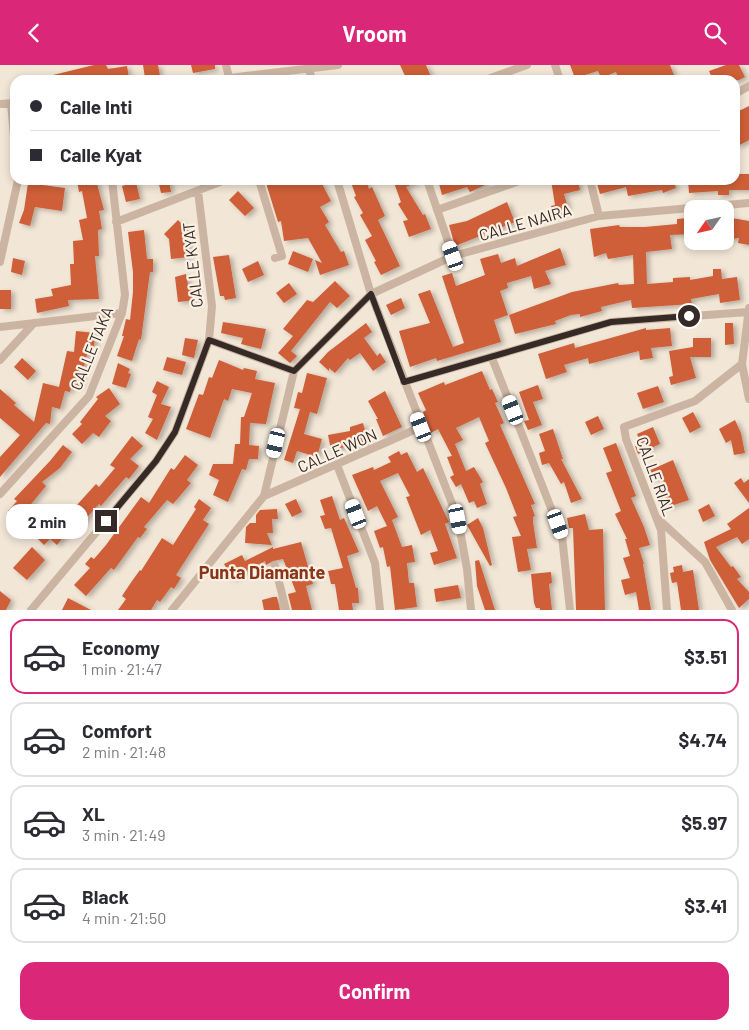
<!DOCTYPE html>
<html lang="en">
<head>
<meta charset="utf-8">
<style>
	:root { --surface:#fff; --page:#f2f2f3; --text:#2b2b33; --muted:#7c7c81; --line:#e1e1e2; --accent:#db2777 }
	body { margin:0; font-family:Barlow,sans-serif; background:var(--page); color:var(--text); height:100vh; display:flex; flex-direction:column; font-size:19px; white-space:nowrap }
	* { box-sizing:border-box; margin:0 }
	p { font-size:16px; color:var(--muted) }
	.icon { flex:none; width:28px; height:28px; fill:none; stroke:currentColor; stroke-width:2; stroke-linecap:round; stroke-linejoin:round }
	.map { position:relative; height:545px; overflow:hidden }
	.side { display:flex; flex-direction:column; background:var(--surface); flex:1 }
	.side>* { flex:none }
	.guide { position:absolute; left:10px; top:10px; width:730px; height:110px; border-radius:15px; box-shadow:0 2px 8px #0003; display:grid; align-content:center; height:110px; padding:0 20px; background:var(--surface) }
	.needle { width:32px; rotate:236deg }
	.fabs { position:absolute; left:684px; top:135px; display:grid; gap:10px }
	.fabs a { display:grid; place-items:center; width:50px; height:50px; border-radius:10px; background:var(--surface); box-shadow:0 2px 8px #0003; font-size:25px }
	.end { position:absolute; width:22px; height:22px; margin:-11px; border:6px solid #352a25; background:#fff; box-shadow:0 0 0 2px #fff }
	.from { border-radius:50% }
	.bubble { position:absolute; height:35px; border-radius:15px; background:var(--surface); box-shadow:0 2px 8px #0003; font-size:16px; font-weight:700; line-height:35px; text-align:center }
	.car { position:absolute; width:15px; height:30px; margin:-15px -8px; border-radius:6px; box-shadow:0 0 4px 1px #0007; background:linear-gradient(#fff 24%,#345 0 40%,#fff 0 76%,#345 0 86%,#fff 0) }
	.guide b { display:flex; align-items:center; gap:18px; height:48px; font-size:19px }
	.guide b+b { border-top:1px solid var(--line) }
	.guide i { width:12px; height:12px; background:var(--text) }
	ul { padding:9px 0 0; list-style:none }
	li { display:flex; align-items:center; gap:15px; height:75px; margin:0 10px 8px; padding:0 10px; border:2px solid var(--line); border-radius:15px }
	li div { flex:1 }
	li b { display:block; font-size:19px }
	li em { font-style:normal; font-weight:700 }
	li.on { border-color:var(--accent) }
	li>.icon { width:45px; height:45px; stroke-width:1.5 }
	.action { display:flex; gap:10px; margin-top:auto; padding:10px 20px }
	.action a { flex:1; height:58px; border-radius:15px; background:var(--accent); color:#fff; font-size:20px; font-weight:700; line-height:58px; text-align:center }
	header { display:flex; justify-content:space-between; align-items:center; height:65px; padding:0 20px; background:var(--accent); color:#fff; font-size:22px; font-weight:700 }
	.map>svg:first-child { display:block }
	.building { fill:#ce5f39; filter:url(#shadow) }
	.lines { fill:none; stroke-linecap:round; stroke-linejoin:round }
	.street { stroke:#cbb5a2; stroke-width:8 }
	.route { stroke:#352a25; stroke-width:6 }
	.labels { text-anchor:middle; dominant-baseline:central; stroke-width:4.5; stroke-linejoin:round; paint-order:stroke }
	.street-label { font-size:16px; fill:#352a25; stroke:#faf0e3 }
	.neighbourhood-label { font-size:18px; font-weight:bold; fill:#893519; stroke:#faf0e3 }
</style>
</head>
<body>
<header><svg class="icon" aria-label="back" viewBox="0 0 24 24"><path d="M15 5l-7 7 7 7"/></svg>Vroom<svg class="icon" aria-label="search" viewBox="0 0 24 24"><circle cx="10" cy="10" r="6"/><path d="M15 15l6 6"/></svg></header>
<div class="map">
<svg width="749" height="545" viewBox="0 0 749 545">
	<defs>
		<filter id="shadow"><feDropShadow dx="3.5" dy="2" stdDeviation="2.5" flood-color="#0004"/></filter>
	</defs>
	<rect width="100%" height="100%" fill="#f2e6d6"/>
	<path class="building" d="M94,0H106L108,4L127,1L129,13L121,14L120,11L107,15H50L49,11Z
		M143,0H158L160,11L145,13Z
		M191,0H215V4L193,8Z
		M400,0H426L431,12L423,15H407Z
		M570,0H670L676,15H619L616,7L601,13L598,6L575,13Z
		M726,0H739L745,12L739,15H713L709,6Z
		M749,41V75L738,81L735,76V48Z
		M735,109H749V125H729V130H718V126L689,128L688,115H735Z
		M77,115H96L104,145L99,146L102,164L98,165L99,191H95L99,234L68,235L69,241L37,248L35,234L53,231L51,224L71,220L70,199H74L73,176L83,175L79,155L87,153L82,126L79,127Z
		M158,115H169L171,127L161,128Z
		M274,115H320L331,136L320,142L329,157L325,160L341,187L344,186L349,200L320,210L315,195L322,198L308,173L284,176L281,156L278,157L266,118Z
		M350,115H366L369,124L372,122L385,151L378,155L400,201L381,210L374,197L376,196L365,175L372,171L360,150L363,148L354,132L356,131Z
		M393,115H421L406,122L423,150L425,149L431,164L409,172L403,156L408,155L398,139L401,137Z
		M438,115H496L470,127L467,122L442,130Z
		M551,115H561L562,118L578,115L580,125L564,129L568,142L563,144L564,149L555,152L551,141L555,140Z
		M596,115H673L676,123L663,128L662,125L628,131L626,122L600,129Z
		M136,117L140,134L126,137L122,121Z
		M28,118L65,123L62,146L35,142L30,161L19,158L24,145Z
		M238,126L254,143L245,151L229,135Z
		M507,137L515,157L455,181L449,160L467,156Z
		M687,153L692,169L670,170L672,184L646,187L647,219L673,217V213L690,212V215L713,211V204H721L722,214L737,212L740,235L720,238L719,229L691,234L692,239L632,243L631,235L601,242L602,246L580,252V249L571,250L555,256L556,259L515,269L509,250L572,227L618,218L619,220L634,219L633,190L608,194L606,188L594,192L590,164L619,160L620,162H645L677,159V154Z
		M732,153L749,156V180L738,178L739,173L725,175V154Z
		M178,155L191,168L187,171L189,192L171,194L169,174L164,169Z
		M144,165L147,194H153V207H150L141,275L139,274L132,296L117,291L124,271H122L126,254L130,255L133,227V207L128,167Z
		M560,183L566,200L545,206L551,219L534,224L531,211L507,218L508,223L500,226L508,250L494,255L501,277L437,296L436,293L410,302L399,266L430,258L418,229L430,225L453,282L464,278L442,211L452,208L456,221L485,210L480,194L498,189L501,198L515,193L517,201Z
		M293,186L313,194L308,207L288,199Z
		M229,190L236,233L225,235L224,231H220L213,192Z
		M13,193L25,196L22,210L11,207Z
		M258,196L264,210L248,217L242,204Z
		M186,209L189,225L195,224L196,235L178,237L175,212Z
		M335,216L350,231L337,243L330,237L291,286L297,291L290,298L278,288L293,271L283,264L307,235L313,237Z
		M289,218L297,229L284,238L276,228Z
		M0,225H11V244H0Z
		M401,233L405,243L391,250L386,240Z
		M223,257L266,264L261,284L241,279L243,273L221,268Z
		M366,258L372,267L364,273L377,291L380,288L386,297L373,306L360,288L350,295L348,293L335,308L329,303V306L319,297L328,287Z
		M725,258H733L734,279L725,280Z
		M646,263V265L670,263L672,281L651,283L653,293L640,295L639,286L589,299L588,293L564,300L567,307L546,314L538,289L574,278L575,283Z
		M76,266L95,268L94,282H89L79,321L72,319L70,327L65,326L60,344L52,342L50,359L46,358L0,412V392L20,370L0,353V324L16,338L14,340L34,357L43,318L59,322L67,286L74,287Z
		M185,273L198,275L194,293L182,290Z
		M693,273H711V292H690L696,313L671,320L669,312L673,311L669,286L693,282Z
		M167,292L186,297L182,310L163,305Z
		M22,293L36,306L28,315L14,302Z
		M219,295L243,305L244,303L257,306L255,314L275,318L266,359L250,358L249,380L259,381L258,394H249L246,405L242,404L228,437L213,430L219,415L209,410L213,399H233L235,379H240L241,352H244L252,328L232,324L228,336L224,334L210,373L186,364L199,329L203,330L209,312L212,313Z
		M118,298L130,304L128,308L131,309L126,323L112,319Z
		M482,306L490,325L492,324L498,337L495,338L504,358L500,360L535,439L531,440L535,451L533,452V457L537,483L527,484L531,505L518,507L512,472L521,471L513,452L517,451L506,423L485,378L489,376L479,352L456,363L463,375L455,379L466,406L474,402L483,417L480,419L487,439L477,443L474,436L469,438L461,419L456,422L450,412L454,410L447,392L452,391L438,364L431,368L423,347L426,345L418,328L444,317L445,320Z
		M307,308L327,313L317,349L310,347L304,369L322,374L317,392L297,386L293,398L284,395L300,344L294,343L298,327L302,328Z
		M157,316L169,322L161,339L171,342L157,375L145,368L153,354L148,352L157,330L152,327Z
		M538,320L543,334L533,337L542,360L528,365L524,356L529,355L519,327Z
		M658,321L664,337L643,344L637,328Z
		M109,323L120,339L105,351L111,356L99,372L93,368L82,379L72,369L82,359L80,357L98,334L96,332Z
		M385,326L402,362L383,371L376,354H378L368,336Z
		M693,347L701,362L690,368L682,353Z
		M598,351L604,364L591,370L585,357Z
		M735,355L741,368L745,388L734,390L731,375L726,378L719,364Z
		M363,358L368,377L331,385L328,370L350,366V362Z
		M653,362L660,379L638,389L635,381L641,378L637,369Z
		M553,364L563,394H561L582,434L571,438L564,417L561,419L549,398L542,400L539,388L545,386L539,369Z
		M132,371L143,381L130,394L139,401L129,414L126,412L101,441L99,439L73,468L69,465L57,480L50,474L44,480L36,472L46,457L55,464L96,419L99,422L115,403L110,400Z
		M616,378L636,431L631,433L644,462L650,480L639,483L644,499H643L651,545H639L636,527L625,530L621,515L630,513L623,493L630,491L625,474H627L615,449L621,446L606,408L612,406L603,383Z
		M63,380L72,387L60,403L42,417L46,421L18,455L8,446L17,436L14,434L50,396Z
		M399,386L401,390L407,387L417,407L423,403L449,457L445,459L457,493L434,500L430,488L438,486L430,465L421,470L406,432L410,431L398,408L380,416L398,452L392,455L402,482L412,480L415,497L407,498L409,518H414L417,542L395,545L390,501L387,502L383,482L380,483L374,466L387,461L377,441L368,446L352,410L373,402L374,405L391,397L388,392Z
		M185,390L198,400L187,415L191,418L173,439L167,435L144,462L147,464L140,473L138,472L114,505L111,503L86,531L74,520L90,503L85,499L91,492L94,494L106,480L141,432L149,438L171,403L174,405Z
		M673,395L689,435L668,442L663,428L668,426L661,411L652,415L648,406Z
		M741,413L744,418L749,414V438L734,418Z
		M332,431L340,455L344,453L359,487L347,491L356,523H358L359,538H352L353,545H339L335,519H331L328,506L343,503L331,463L325,464L320,451L325,450L320,435Z
		M199,434L211,443L203,455L209,459L176,510L181,513L174,524L171,522L160,537L157,535L151,545H118L126,534L122,531L132,516L140,505L141,506L162,473L173,480L196,444L194,442Z
		M296,434L302,447L292,452L285,439Z
		M709,439L715,451L703,457L698,445Z
		M749,443V474L742,479L737,472L716,482L731,502L733,501L741,512L737,514L749,527V534L739,543L710,495L704,477L731,464L727,459Z
		M277,444L278,454H272L273,468H267L272,480L245,478L246,462L250,458H256V450L260,445Z
		M585,449L589,465L603,464L605,545H576L573,463H569L567,453Z
		M478,453L483,463L492,500L490,501L467,460Z
		M301,477L313,519L306,521L312,545H292L288,529L296,527L283,494L273,496L266,500L265,496L232,514L224,499L242,490L245,496L273,482V484Z
		M32,482L45,495L27,515L13,503Z
		M479,495L495,545H485L477,521L475,496Z
		M682,500L683,507L693,505L699,545H681L677,517L672,518L670,508L674,507L673,502Z
		M551,507L552,518L549,519L552,545H540V543H536L534,538L531,509Z
		M458,520L461,533L436,537L434,524Z
		M0,526L11,535L6,545H0Z
		M273,532H277L280,545H264L262,535Z
		M68,533L91,545H62Z"/>
	<g class="lines">
		<path class="street" d="M226,0L229,13
			M555,0L560,15
			M309,4L312,15
			M212,15L338,0
			M485,15L527,0
			M735,29L749,21
			M11,38L15,83
			M0,39L15,38
			M259,115L282,191L275,193
			M337,115L371,229L458,454L467,504L471,545
			M427,115L453,191
			M590,115L599,151
			M437,145L522,115
			M116,157L225,115
			M0,197L18,115
			M749,243L742,299L749,334
			M0,262L122,248
			M209,275L294,306
			M492,293L562,471L570,545
			M0,295L34,258
			M404,317L611,257L748,247
			M337,400L375,498L380,545
			M0,429L89,331L122,248L125,230L112,115
			M264,431L421,362
			M657,453L705,497L732,545
			M275,501L286,545
			M31,545L156,396L175,367L209,275L212,241L198,126
			M172,545L264,431L294,306L371,229L453,191L599,151L749,138
			M667,545L661,465L626,374L624,362L695,336L742,299"/>
	</g>
	<g class="lines">
		<path class="route" d="M106,456L156,396L175,367L209,275L294,306L371,229L404,317L611,257L689,251"/>
	</g>
	<g class="labels">
		<g class="street-label">
			<text transform="translate(525 157) rotate(-16)">CALLE NAIRA</text>
			<text transform="translate(192 200) rotate(-96)">CALLE KYAT</text>
			<text transform="translate(91 283) rotate(-68)">CALLE TAKA</text>
			<text transform="translate(337 385) rotate(-24)">CALLE WON</text>
			<text transform="translate(656 411) rotate(70)">CALLE RIAL</text>
		</g>
		<g class="neighbourhood-label">
			<text x="262" y="507">Punta Diamante</text>
		</g>
	</g>
</svg>
<div class="fabs">
<a><svg class="needle" viewBox="-14 -14 28 28"><path d="M0-13l5 13h-10z" fill="#e53935"/><path d="M0 13l5-13h-10z" fill="#7c7c81"/></svg></a>
</div>
<i class="end from" style="left:689px;top:251px"></i>
<i class="end" style="left:106px;top:456px"></i>
<div class="bubble" style="left:6px;top:439px;width:82px">2 min</div>
<i class="car" style="left:453px;top:191px;rotate:341deg"></i>
<i class="car" style="left:513px;top:345px;rotate:338deg"></i>
<i class="car" style="left:421px;top:362px;rotate:339deg"></i>
<i class="car" style="left:276px;top:378px;rotate:193deg"></i>
<i class="car" style="left:356px;top:449px;rotate:339deg"></i>
<i class="car" style="left:458px;top:454px;rotate:169deg"></i>
<i class="car" style="left:558px;top:459px;rotate:160deg"></i>
<div class="guide">
<b><i class="from"></i>Calle Inti</b>
<b><i></i>Calle Kyat</b>
</div>
</div>
<section class="side">
<ul>
<li class="on"><svg class="icon" aria-label="car" viewBox="0 0 24 24"><path d="M5 17H2v-5l4-1 3-4h7l3 4 3 1v5h-3M9 17h6M6 11h13"/><circle cx="7" cy="17" r="2"/><circle cx="17" cy="17" r="2"/></svg><div><b>Economy</b><p>1 min · 21:47</p></div><em>$3.51</em></li>
<li><svg class="icon" aria-label="car" viewBox="0 0 24 24"><path d="M5 17H2v-5l4-1 3-4h7l3 4 3 1v5h-3M9 17h6M6 11h13"/><circle cx="7" cy="17" r="2"/><circle cx="17" cy="17" r="2"/></svg><div><b>Comfort</b><p>2 min · 21:48</p></div><em>$4.74</em></li>
<li><svg class="icon" aria-label="car" viewBox="0 0 24 24"><path d="M5 17H2v-5l4-1 3-4h7l3 4 3 1v5h-3M9 17h6M6 11h13"/><circle cx="7" cy="17" r="2"/><circle cx="17" cy="17" r="2"/></svg><div><b>XL</b><p>3 min · 21:49</p></div><em>$5.97</em></li>
<li><svg class="icon" aria-label="car" viewBox="0 0 24 24"><path d="M5 17H2v-5l4-1 3-4h7l3 4 3 1v5h-3M9 17h6M6 11h13"/><circle cx="7" cy="17" r="2"/><circle cx="17" cy="17" r="2"/></svg><div><b>Black</b><p>4 min · 21:50</p></div><em>$3.41</em></li>
</ul>
<div class="action"><a>Confirm</a></div>
</section>
</body>
</html>
